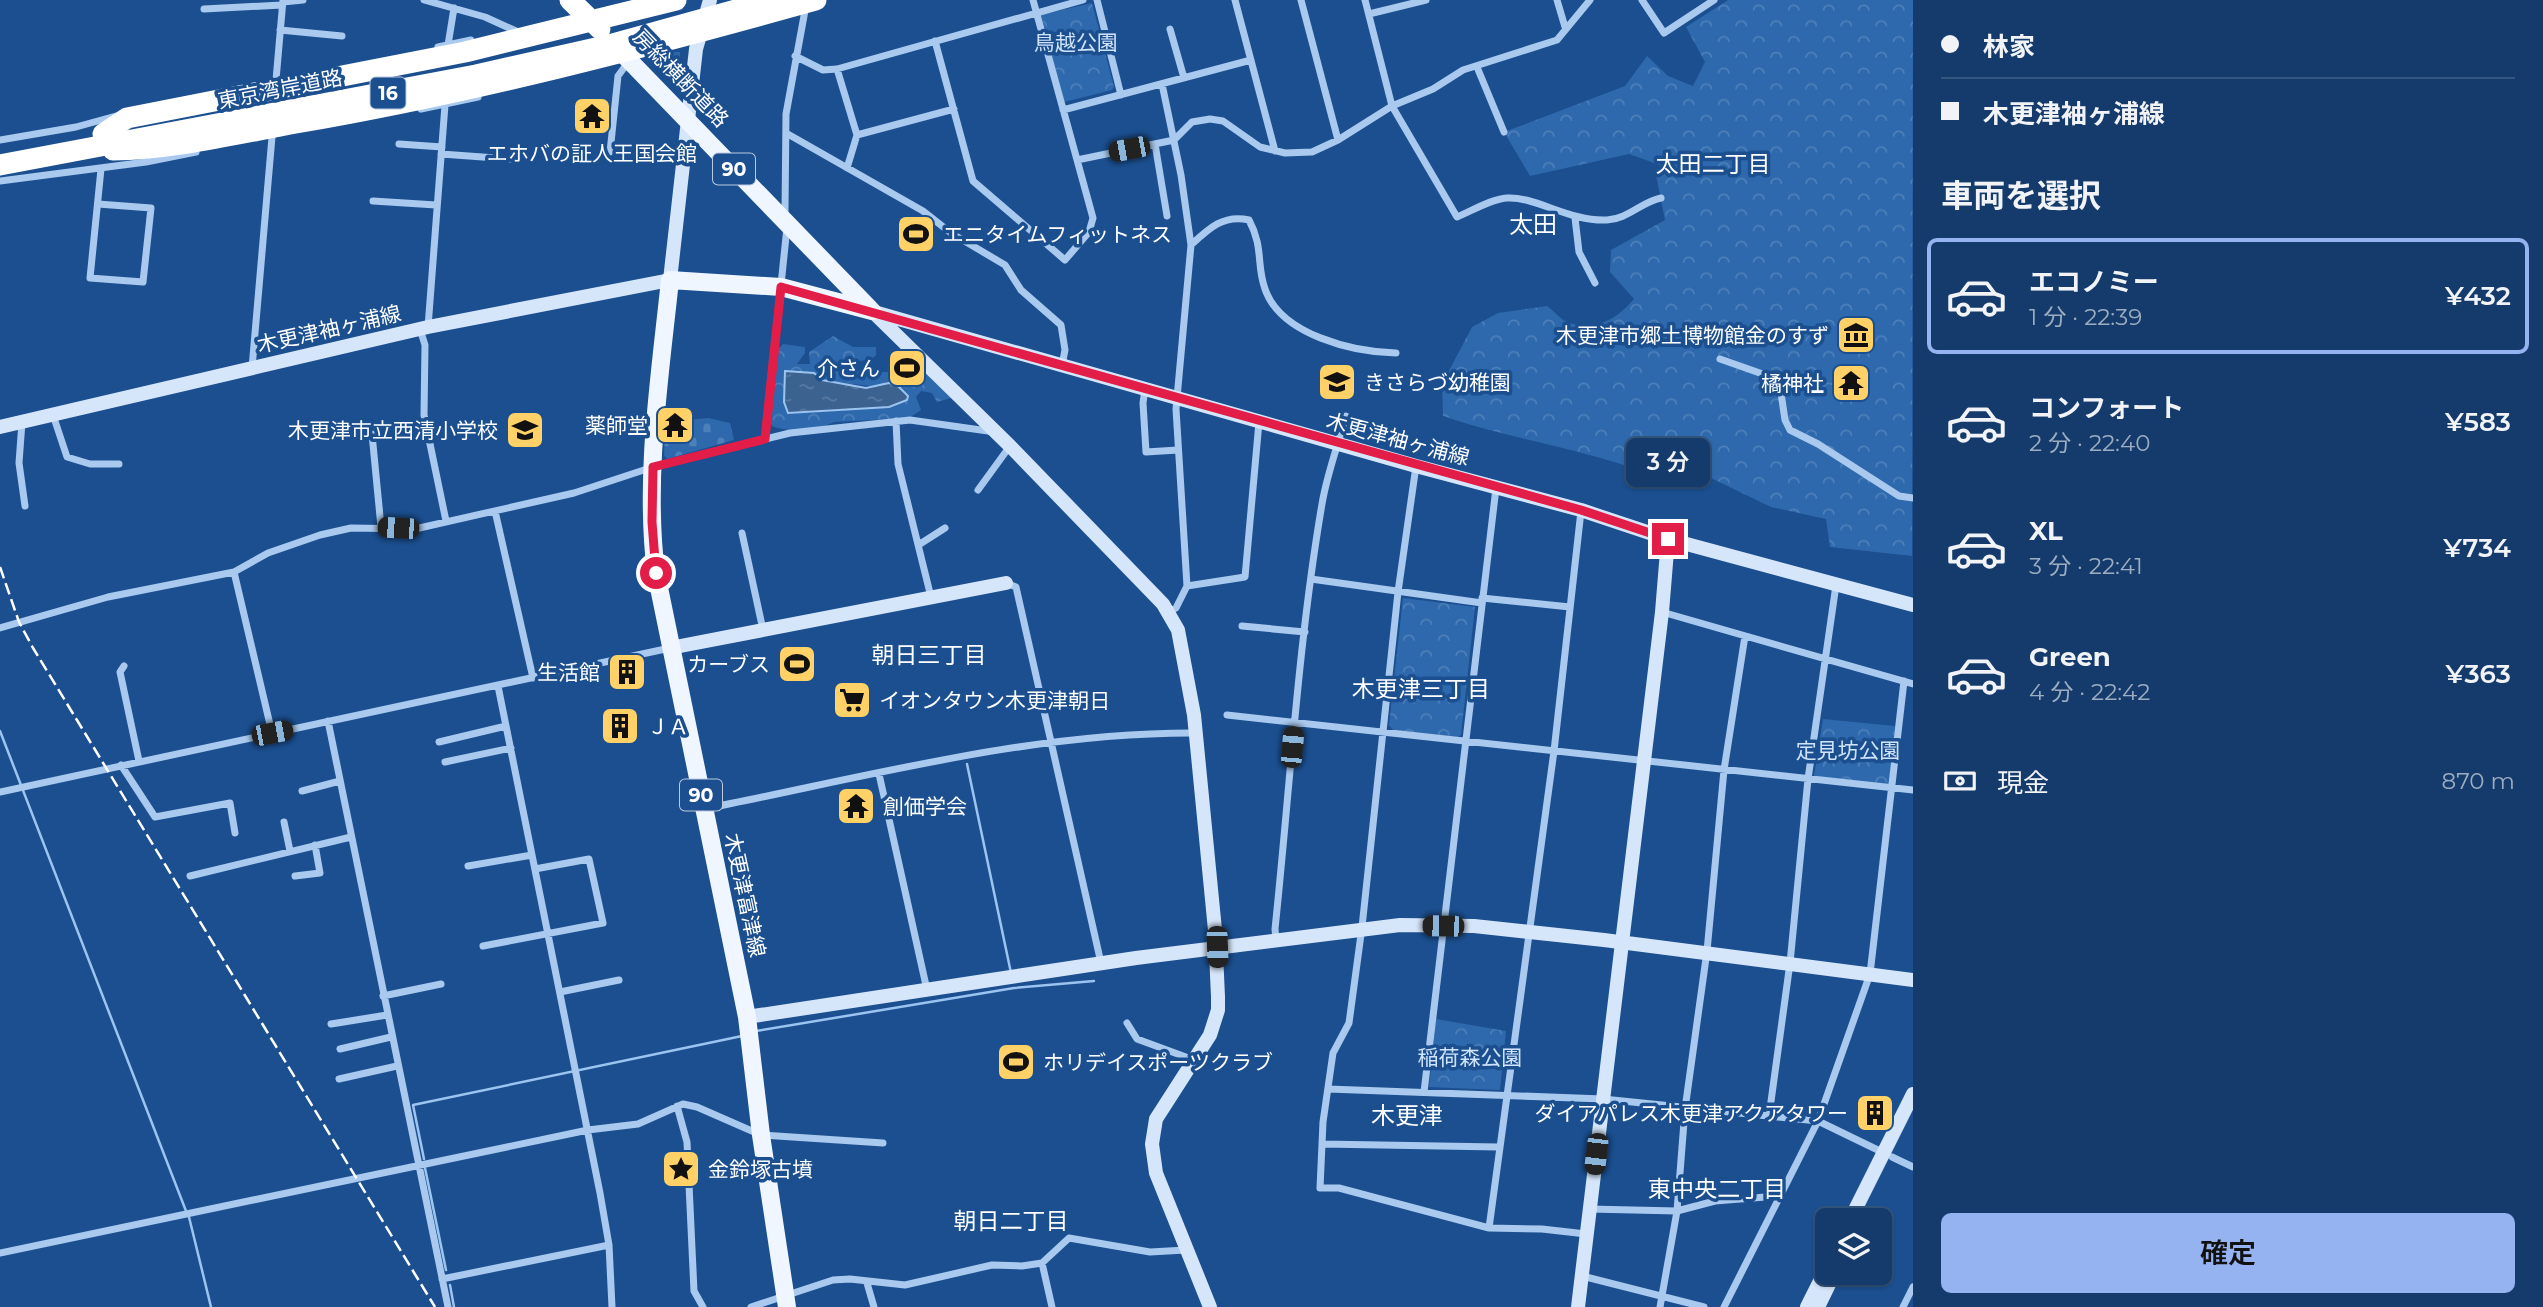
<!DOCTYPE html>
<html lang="ja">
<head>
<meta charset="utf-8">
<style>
	:root { --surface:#143b6b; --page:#1d4271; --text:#f1f3f6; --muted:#9dadc1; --line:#33557e; --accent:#95b2f1 }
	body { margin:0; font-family:Montserrat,"Noto Sans JP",sans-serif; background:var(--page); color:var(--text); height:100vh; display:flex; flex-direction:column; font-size:26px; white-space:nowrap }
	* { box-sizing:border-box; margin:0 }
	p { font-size:23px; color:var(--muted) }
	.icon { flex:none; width:38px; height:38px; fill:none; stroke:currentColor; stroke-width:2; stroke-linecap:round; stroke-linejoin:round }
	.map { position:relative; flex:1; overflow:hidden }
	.drawer { display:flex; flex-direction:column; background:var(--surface); width:630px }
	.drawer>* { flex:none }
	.hud { display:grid; align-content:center; height:154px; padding:0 28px; background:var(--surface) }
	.controls { position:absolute; left:1815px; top:1208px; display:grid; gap:14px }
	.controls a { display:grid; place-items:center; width:77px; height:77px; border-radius:10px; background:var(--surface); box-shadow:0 2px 5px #0004,0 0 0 2px var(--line); font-size:35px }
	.end { position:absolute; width:32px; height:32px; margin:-16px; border:9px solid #e11d48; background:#fff; box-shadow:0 0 0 4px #fff }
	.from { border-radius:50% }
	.bubble { position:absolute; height:49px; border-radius:10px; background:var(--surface); box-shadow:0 2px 5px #0004,0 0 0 2px var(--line); font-size:23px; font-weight:600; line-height:49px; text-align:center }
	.car { position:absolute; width:21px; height:42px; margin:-21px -10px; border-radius:9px; box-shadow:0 0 5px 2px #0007; background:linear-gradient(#222 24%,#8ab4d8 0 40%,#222 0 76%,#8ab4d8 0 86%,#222 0) }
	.hud b { display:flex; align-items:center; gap:24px; height:66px; font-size:26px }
	.hud b+b { border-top:2px solid var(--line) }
	.hud i { width:18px; height:18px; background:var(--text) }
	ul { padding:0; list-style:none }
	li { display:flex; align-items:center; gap:21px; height:116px; margin:0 14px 10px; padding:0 14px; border:4px solid transparent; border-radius:10px }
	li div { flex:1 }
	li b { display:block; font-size:26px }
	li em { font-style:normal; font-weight:600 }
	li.selected { border-color:var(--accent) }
	li>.icon { width:63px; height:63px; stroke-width:1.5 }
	h2 { padding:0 28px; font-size:32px; line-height:84px }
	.pay { display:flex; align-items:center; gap:18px; height:77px; padding:0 28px; font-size:26px }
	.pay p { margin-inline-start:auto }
	.primary-button { display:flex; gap:14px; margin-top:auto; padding:14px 28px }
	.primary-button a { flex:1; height:80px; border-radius:10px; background:var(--accent); color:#111; font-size:28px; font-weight:600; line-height:80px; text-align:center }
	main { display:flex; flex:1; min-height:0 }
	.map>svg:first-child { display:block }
	.grass { fill:url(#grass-dots) }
	.forest { fill:url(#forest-crowns); fill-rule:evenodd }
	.cemetery { fill:url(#cemetery-stones) }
	.water { fill:url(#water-ripples); stroke:#9cc4f0; stroke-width:2 }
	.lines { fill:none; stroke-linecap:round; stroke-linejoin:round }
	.stream { stroke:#9cc4f0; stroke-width:2.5 }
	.street { stroke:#a9c9ee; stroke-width:7 }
	.secondary { stroke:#d6e6fa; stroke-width:14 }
	.primary { stroke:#f0f6ff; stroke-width:18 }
	.highway { stroke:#fff; stroke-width:21 }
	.rail { stroke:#fff; stroke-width:2.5; stroke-dasharray:12 5; stroke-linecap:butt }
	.highway-bridge { stroke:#fff; stroke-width:21 }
	.route { stroke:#e11d48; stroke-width:9 }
	.labels { text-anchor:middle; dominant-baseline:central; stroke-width:7; stroke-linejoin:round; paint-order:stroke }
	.shield { fill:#1b4f8f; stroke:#bbcadd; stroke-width:2 }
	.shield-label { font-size:19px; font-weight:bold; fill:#fff }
	.park-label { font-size:21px; fill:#cfe3fa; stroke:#1b4f8f }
	.street-label { font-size:21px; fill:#fff; stroke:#1b4f8f }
	.poi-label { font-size:21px; fill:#fff; stroke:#1b4f8f; text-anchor:end }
	.neighbourhood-label { font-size:23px; fill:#fff; stroke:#1b4f8f }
	.quarter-label { font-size:24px; fill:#fff; stroke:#1b4f8f }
</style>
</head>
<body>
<main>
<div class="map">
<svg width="1913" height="1307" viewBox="0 0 1913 1307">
	<defs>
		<pattern id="grass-dots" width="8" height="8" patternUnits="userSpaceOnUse" patternTransform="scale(1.75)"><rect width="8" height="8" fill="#2e69ad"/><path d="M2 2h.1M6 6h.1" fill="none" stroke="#4d80b9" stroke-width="1.8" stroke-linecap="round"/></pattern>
		<pattern id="forest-crowns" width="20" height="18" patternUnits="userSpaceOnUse" patternTransform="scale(1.75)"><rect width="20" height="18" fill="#2e69ad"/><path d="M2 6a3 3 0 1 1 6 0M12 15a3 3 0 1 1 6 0" fill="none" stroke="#4d80b9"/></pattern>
		<pattern id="cemetery-stones" width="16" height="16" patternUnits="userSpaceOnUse" patternTransform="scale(1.75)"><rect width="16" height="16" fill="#2e69ad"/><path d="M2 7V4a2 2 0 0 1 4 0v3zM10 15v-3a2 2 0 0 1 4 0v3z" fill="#4d80b9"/></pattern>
		<pattern id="water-ripples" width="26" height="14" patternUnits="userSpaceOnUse" patternTransform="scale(1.75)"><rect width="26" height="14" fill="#3c6290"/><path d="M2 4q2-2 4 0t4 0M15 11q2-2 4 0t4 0" fill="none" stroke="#597aa1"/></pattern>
	</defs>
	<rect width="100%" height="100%" fill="#1b4f8f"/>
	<path class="grass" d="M675,52H680L677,87L648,59Z"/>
	<path class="forest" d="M1728,0H1913L1912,556L1830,547L1826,519L1771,507L1684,465L1669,462L1664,455L1648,451L1627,466C1566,446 1504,437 1443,416L1442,384L1472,327L1498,313L1547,306C1553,310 1562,321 1569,323C1598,330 1616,320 1634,299L1610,272L1611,250L1665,220L1656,175L1660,165L1629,154L1530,176L1504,132L1625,86L1647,56L1668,76L1693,86L1705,62L1686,27Z
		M1092,3L1114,87L1112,90L1064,102L1041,15Z
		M833,336L853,347H876V355L871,360L854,361L851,371H859L869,365L882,372H912L916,376L929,372L953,395L951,398L937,402L932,393L921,391L916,397L921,410L909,418L834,422C818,430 788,433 772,426L764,409L769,359L783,344L805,347V353L797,364H810L809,352ZM786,371L814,373L822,380L901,390L906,394L893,406L805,413L784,402Z
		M1403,598L1475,607L1461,735L1458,737L1393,730L1389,725Z
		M1823,719L1895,726L1890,785L1814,776Z
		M1436,1019L1506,1031L1500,1090L1429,1087Z"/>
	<path class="cemetery" d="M708,418L730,423L734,440L667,459L664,455L665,432L689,430L688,420Z"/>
	<path class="water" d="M785,371L814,373L822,380L866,388L889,383L897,385L908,396L907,400L889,407L788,413L784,402Z"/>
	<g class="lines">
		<path class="stream" d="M0,731L186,1211
			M967,764L1011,973
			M756,1031L1014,988L1094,981
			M424,1159L413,1105L742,1036
			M425,1168L446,1270
			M189,1217L211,1307
			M450,1285L454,1307"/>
		<path class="street" d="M424,0L485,17L516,31
			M1097,0L1121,95
			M1235,0L1275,151
			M1301,0L1338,140
			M1365,0L1392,106L1457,217C1472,211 1491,199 1507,198C1535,196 1570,222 1607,220C1628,219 1641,202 1661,198
			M1557,0L1565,27
			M1642,0L1664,33L1714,0
			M283,2L303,0
			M204,9L282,5
			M1369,14L1426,0
			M1170,29L1184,78
			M280,30L342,36
			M935,41L973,181L1065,260L1089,232L1093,218L1033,0
			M448,45L454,8
			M438,47L471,40
			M795,56L823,70L837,69L1083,0
			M1477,67L1504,132
			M837,69L857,135L847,168
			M276,80L283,0
			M1162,84L1181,175L1191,245L1176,409L1187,586L1176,608L1169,611
			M421,109L478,97
			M1063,110L1251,60
			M786,133L923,211L951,233L1005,265L1021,290L1061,325L1065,350L1062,365
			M857,135L954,109
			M0,140L76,127L116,116
			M399,144L442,147
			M1155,144L1167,216
			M610,152L618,76L629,61
			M441,154L511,159
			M1077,160L1174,140L1192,122L1210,119L1223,121L1260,147L1285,153L1312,152L1338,140L1392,106L1433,89L1463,70L1557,40L1590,0
			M0,181L146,162L196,152
			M373,201L436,205
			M98,204L151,208L143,282L90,278L101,169
			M782,215L785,211L786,114L806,5
			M1575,218L1579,252L1595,283
			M1191,245C1209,228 1224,214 1249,220C1264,248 1256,264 1265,289C1281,335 1353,352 1396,353
			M428,327L445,105
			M420,329L425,345L424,415L446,521
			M1720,359L1774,378L1781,393L1785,420L1790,430L1818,444L1899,496L1913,498
			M252,368L272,137
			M1145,389L1143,403L1146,452L1178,450
			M53,415L67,457L90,464H119
			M896,421L898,464L931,597
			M22,422L19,463L25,506
			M372,434L381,527
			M765,439L787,227
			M1416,466L1398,592L1362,927L1349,1023L1333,1053L1323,1122L1320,1188H1339L1489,1228L1542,1229L1586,1234
			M978,490L1010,446
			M495,511L533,678
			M742,533L763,630
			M920,544L945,528
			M234,572L272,733
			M1311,579L1482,603
			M1006,583L1016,587L1101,963
			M1187,586L1245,577L1259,422
			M1482,598L1570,607
			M1662,612L1913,684
			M1242,626L1305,632
			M0,628L108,597L234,572L268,553L320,535L351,528L415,529L574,493L653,467L790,433L910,420L995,432
			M124,666L120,672L139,761
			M498,686L600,1193L609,1245L612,1307
			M1227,715L1913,790
			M328,721L448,1307
			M439,742L506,726
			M445,762L511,748
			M121,765L155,817L230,803L235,833
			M879,774L927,990
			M302,791L340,781
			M0,792L670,648
			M704,809C866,777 1031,732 1196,733
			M284,822L290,851
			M468,866L532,855
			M190,876L351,837
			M295,876L320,873L315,845
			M1276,940L1275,929C1290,787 1298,644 1322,504C1327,474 1338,445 1346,416
			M483,946L603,923L589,859L535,869
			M560,992L619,980
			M383,996L441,984
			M1127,1023L1137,1039L1194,1060
			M331,1024L387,1015
			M340,1049L391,1037
			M339,1079L397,1066
			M1328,1089L1603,1099L1818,1121L1884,1153
			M1424,1092L1496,488
			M677,1106L687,1142L694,1291L703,1307
			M1769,1116L1790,963L1808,779L1836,585
			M1322,1144L1498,1147
			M1892,1157L1913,1167
			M1589,1209L1677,1211L1715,1201L1778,1196
			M1489,1228L1554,751L1581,511
			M0,1253L588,1130L638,1124L683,1104L697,1107L761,1135L883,1143
			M1042,1263L1052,1307
			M1582,1276L1704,1307
			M442,1279L609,1245
			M867,1283L874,1307
			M751,1307L833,1280L850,1279L905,1285L992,1265L1022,1266L1042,1263L1069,1238L1150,1252L1186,1250
			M1660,1307L1677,1211L1685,1109L1707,951L1724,770L1745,636
			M1724,1307L1818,1121L1870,974L1904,681
			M1903,1307L1913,1287"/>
		<path class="secondary" d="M872,311L1010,446L1163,604L1178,630L1194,715L1215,930L1218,997V1010L1210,1035L1156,1119L1152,1144L1156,1173L1210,1307
			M874,312L1416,466L1581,510L1668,539L1913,605
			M0,427L428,327L670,280L696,49L710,0
			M670,648L1006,583
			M747,1017L1136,958L1400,925L1474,926L1604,940L1913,980
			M1850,1220L1913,1094
			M1578,1307L1662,612L1668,539
			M1807,1307L1827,1267
			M1818,1307L1835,1272"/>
		<path class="primary" d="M623,54L870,309
			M787,1307L761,1135L747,1017L656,573C644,477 660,376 670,280L781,287L872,311"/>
		<path class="highway" d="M570,0L600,29
			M103,134L127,118L465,52L676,0
			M113,150C174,149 236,134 296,123C471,93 644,48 816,0"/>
		<path class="rail" d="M0,567L19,622L33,648L435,1307"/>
		<path class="highway-bridge" d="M0,165L476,75L605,46L772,0"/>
	</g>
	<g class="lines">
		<path class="route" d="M656,573L652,522L653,467L765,439L781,287L1581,510L1668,539"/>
	</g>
	<defs>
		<symbol id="temple-square" viewBox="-11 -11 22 22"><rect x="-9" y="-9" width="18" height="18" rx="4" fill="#ffd166" stroke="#1b4f8f"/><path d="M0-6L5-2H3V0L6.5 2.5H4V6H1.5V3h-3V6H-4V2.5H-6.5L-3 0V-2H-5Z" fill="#111"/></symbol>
		<symbol id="stadium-square" viewBox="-11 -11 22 22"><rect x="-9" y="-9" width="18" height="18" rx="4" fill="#ffd166" stroke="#1b4f8f"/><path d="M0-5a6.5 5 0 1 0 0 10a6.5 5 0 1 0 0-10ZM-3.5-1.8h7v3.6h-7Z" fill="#111"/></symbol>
		<symbol id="museum-square" viewBox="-11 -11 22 22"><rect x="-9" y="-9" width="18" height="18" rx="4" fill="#ffd166" stroke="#1b4f8f"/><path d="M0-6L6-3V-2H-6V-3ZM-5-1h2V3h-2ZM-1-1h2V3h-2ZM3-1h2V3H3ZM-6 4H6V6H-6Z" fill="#111"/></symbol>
		<symbol id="school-square" viewBox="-11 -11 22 22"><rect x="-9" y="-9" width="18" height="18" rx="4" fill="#ffd166" stroke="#1b4f8f"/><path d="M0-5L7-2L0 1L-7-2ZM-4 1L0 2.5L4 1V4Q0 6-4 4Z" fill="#111"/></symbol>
		<symbol id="building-square" viewBox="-11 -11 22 22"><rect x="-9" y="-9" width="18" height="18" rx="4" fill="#ffd166" stroke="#1b4f8f"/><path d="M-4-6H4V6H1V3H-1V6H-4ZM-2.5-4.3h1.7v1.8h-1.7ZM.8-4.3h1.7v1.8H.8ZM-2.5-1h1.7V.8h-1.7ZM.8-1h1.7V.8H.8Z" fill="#111"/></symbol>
		<symbol id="supermarket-square" viewBox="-11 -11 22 22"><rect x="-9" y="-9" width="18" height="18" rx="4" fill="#ffd166" stroke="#1b4f8f"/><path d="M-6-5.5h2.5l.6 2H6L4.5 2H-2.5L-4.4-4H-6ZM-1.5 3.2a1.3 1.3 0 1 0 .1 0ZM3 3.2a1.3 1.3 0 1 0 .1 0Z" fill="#111"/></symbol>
		<symbol id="sight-square" viewBox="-11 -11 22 22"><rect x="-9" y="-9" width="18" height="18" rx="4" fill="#ffd166" stroke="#1b4f8f"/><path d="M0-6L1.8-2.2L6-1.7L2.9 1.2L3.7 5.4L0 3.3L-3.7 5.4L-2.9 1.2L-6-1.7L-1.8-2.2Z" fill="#111"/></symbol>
	</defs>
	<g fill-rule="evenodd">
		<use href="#temple-square" x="570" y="94" width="44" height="44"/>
		<use href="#stadium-square" x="894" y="212" width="44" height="44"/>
		<use href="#museum-square" x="1834" y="313" width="44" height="44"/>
		<use href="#stadium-square" x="885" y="346" width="44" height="44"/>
		<use href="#school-square" x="1315" y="360" width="44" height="44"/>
		<use href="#temple-square" x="1829" y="361" width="44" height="44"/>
		<use href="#temple-square" x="653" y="403" width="44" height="44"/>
		<use href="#school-square" x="503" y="408" width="44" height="44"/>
		<use href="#stadium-square" x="775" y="642" width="44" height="44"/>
		<use href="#building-square" x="605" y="650" width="44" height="44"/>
		<use href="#supermarket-square" x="830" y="678" width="44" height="44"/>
		<use href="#building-square" x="598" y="704" width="44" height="44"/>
		<use href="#temple-square" x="834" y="784" width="44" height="44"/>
		<use href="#stadium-square" x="994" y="1040" width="44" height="44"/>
		<use href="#building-square" x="1853" y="1091" width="44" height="44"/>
		<use href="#sight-square" x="659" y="1147" width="44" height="44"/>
	</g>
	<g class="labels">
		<g class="shield">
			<rect x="370.5" y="77.5" width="35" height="31" rx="5"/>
			<rect x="713" y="153.5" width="42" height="31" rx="5"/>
			<rect x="680" y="779.5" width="42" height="31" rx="5"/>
		</g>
		<g class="shield-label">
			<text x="388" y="93">16</text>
			<text x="734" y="169">90</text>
			<text x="701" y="795">90</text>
		</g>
		<g class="park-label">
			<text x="1076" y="42">鳥越公園</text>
			<text x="1848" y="750">定見坊公園</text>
			<text x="1470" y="1057">稲荷森公園</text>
		</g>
		<g class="street-label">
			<text transform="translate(681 78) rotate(46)">房総横断道路</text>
			<text transform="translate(280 89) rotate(-11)">東京湾岸道路</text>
			<text transform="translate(329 329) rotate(-13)">木更津袖ヶ浦線</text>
			<text transform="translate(1398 439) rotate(15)">木更津袖ヶ浦線</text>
			<text transform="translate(745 895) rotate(78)">木更津富津線</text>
		</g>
		<g class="poi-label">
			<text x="592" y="153" text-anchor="middle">エホバの証人王国会館</text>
			<text x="943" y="234" text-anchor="start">エニタイムフィットネス</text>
			<text x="1829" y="335">木更津市郷土博物館金のすず</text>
			<text x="880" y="368">介さん</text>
			<text x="1364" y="382" text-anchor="start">きさらづ幼稚園</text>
			<text x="1824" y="383">橘神社</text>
			<text x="648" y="425">薬師堂</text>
			<text x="498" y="430">木更津市立西清小学校</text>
			<text x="770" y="664">カーブス</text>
			<text x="600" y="672">生活館</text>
			<text x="879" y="700" text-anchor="start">イオンタウン木更津朝日</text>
			<text x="647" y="726" text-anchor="start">ＪＡ</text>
			<text x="883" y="806" text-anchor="start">創価学会</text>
			<text x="1043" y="1062" text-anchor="start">ホリデイスポーツクラブ</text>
			<text x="1848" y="1113">ダイアパレス木更津アクアタワー</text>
			<text x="708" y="1169" text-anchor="start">金鈴塚古墳</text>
		</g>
		<g class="neighbourhood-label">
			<text x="1713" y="164">太田二丁目</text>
			<text x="929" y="655">朝日三丁目</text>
			<text x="1421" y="689">木更津三丁目</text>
			<text x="1717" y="1189">東中央二丁目</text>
			<text x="1011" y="1221">朝日二丁目</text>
		</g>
		<g class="quarter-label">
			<text x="1533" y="224">太田</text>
			<text x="1407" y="1115">木更津</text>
		</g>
	</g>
</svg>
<div class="controls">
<a><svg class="icon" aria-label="layers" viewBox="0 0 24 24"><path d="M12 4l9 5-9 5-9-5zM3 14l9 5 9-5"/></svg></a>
</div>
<i class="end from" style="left:656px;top:573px"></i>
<i class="end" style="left:1668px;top:539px"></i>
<div class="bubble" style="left:1626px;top:438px;width:84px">3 分</div>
<i class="car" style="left:1129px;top:149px;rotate:259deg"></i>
<i class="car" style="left:398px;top:528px;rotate:273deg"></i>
<i class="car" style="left:272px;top:733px;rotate:79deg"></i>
<i class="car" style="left:1292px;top:747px;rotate:5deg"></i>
<i class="car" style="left:1443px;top:926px;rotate:271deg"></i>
<i class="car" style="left:1217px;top:947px;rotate:178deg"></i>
<i class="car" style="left:1596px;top:1154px;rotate:187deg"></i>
</div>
<section class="drawer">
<div class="hud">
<b><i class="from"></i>林家</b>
<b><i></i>木更津袖ヶ浦線</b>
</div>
<h2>車両を選択</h2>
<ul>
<li class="selected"><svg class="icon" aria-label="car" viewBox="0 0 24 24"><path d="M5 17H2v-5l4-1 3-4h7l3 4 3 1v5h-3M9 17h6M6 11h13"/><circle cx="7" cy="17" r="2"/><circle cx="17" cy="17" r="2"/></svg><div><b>エコノミー</b><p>1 分 · 22:39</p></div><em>¥432</em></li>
<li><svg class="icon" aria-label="car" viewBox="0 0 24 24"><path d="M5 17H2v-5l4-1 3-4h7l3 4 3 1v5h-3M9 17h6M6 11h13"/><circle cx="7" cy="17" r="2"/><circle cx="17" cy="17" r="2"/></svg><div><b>コンフォート</b><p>2 分 · 22:40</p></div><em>¥583</em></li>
<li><svg class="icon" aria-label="car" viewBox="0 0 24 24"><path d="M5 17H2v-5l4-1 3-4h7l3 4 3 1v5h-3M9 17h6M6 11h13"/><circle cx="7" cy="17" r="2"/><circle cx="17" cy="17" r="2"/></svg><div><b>XL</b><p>3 分 · 22:41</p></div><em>¥734</em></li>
<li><svg class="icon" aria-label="car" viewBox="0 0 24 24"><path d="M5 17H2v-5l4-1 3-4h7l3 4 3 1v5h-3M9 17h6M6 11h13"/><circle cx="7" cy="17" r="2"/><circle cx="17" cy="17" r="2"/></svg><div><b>Green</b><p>4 分 · 22:42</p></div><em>¥363</em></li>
</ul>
<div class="pay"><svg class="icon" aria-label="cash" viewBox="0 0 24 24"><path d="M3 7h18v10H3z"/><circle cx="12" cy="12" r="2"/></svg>現金<p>870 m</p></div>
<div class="primary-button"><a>確定</a></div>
</section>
</main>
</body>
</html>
